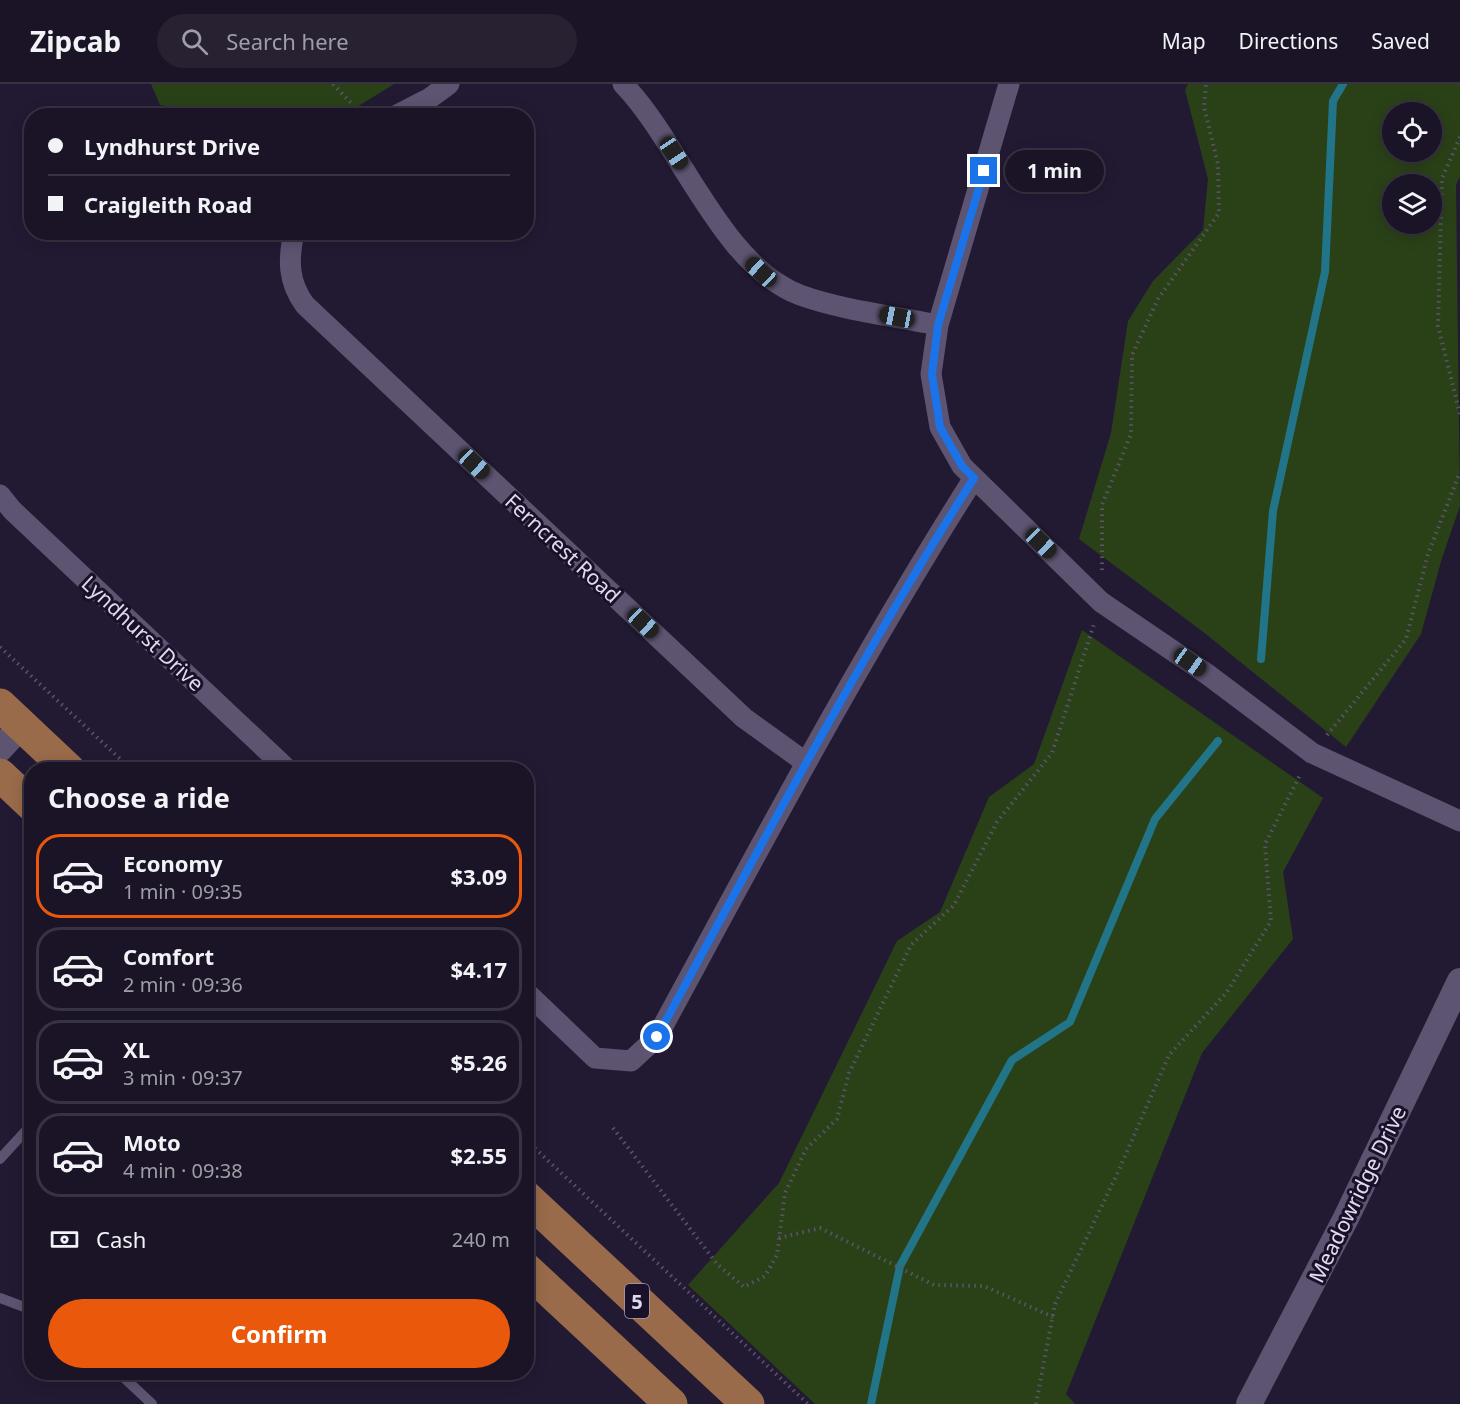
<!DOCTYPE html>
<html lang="en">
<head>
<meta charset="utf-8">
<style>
	:root { --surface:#1a1426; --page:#272132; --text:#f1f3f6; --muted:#9f9ea7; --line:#383343; --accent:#ea580c }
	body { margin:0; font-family:"Noto Sans",sans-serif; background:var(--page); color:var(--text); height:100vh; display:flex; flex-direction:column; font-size:22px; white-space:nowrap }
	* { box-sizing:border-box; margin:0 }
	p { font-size:20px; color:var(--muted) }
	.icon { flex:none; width:33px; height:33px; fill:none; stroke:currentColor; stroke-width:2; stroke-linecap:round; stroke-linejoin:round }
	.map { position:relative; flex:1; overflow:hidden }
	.details { position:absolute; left:24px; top:678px; width:510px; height:618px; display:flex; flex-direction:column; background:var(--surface); border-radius:24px; box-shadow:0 3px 15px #0003,0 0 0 2px var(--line) }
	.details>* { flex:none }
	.top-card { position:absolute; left:24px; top:24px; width:510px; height:132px; border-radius:24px; box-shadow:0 3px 15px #0003,0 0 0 2px var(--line); display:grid; align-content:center; height:132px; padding:0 24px; background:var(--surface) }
	.fabs { position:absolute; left:1382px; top:18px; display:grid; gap:12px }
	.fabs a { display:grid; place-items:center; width:60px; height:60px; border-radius:50%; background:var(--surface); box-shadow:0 3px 15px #0003,0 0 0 2px var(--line); font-size:30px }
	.end { position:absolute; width:27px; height:27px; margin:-14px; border:8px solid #1a73e8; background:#fff; box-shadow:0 0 0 3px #fff }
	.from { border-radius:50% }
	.bubble { position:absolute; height:42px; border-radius:21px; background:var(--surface); box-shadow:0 3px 15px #0003,0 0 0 2px var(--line); font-size:20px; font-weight:700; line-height:42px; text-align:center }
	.car { position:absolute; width:18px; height:36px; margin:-18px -9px; border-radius:8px; box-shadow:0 0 4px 2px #0007; background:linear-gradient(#222 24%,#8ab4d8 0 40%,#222 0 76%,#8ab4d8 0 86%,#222 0) }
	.top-card b { display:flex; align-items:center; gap:21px; height:57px; font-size:22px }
	.top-card b+b { border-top:2px solid var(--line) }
	.top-card i { width:15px; height:15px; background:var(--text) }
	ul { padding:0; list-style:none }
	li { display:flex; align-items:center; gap:18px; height:84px; margin:0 12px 9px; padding:0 12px; border:3px solid var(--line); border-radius:24px }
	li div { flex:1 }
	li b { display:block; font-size:22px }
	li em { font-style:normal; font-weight:700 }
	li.current { border-color:var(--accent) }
	li>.icon { width:54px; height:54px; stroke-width:1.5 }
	h2 { padding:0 24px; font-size:27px; line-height:72px }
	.pay { display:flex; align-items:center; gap:15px; height:66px; padding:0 24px; font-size:22px }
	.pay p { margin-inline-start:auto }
	.button { display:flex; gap:12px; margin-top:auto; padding:12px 24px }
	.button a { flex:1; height:69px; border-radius:36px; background:var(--accent); color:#fff; font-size:24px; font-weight:700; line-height:69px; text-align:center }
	header { display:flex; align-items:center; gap:36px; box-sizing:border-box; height:84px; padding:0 30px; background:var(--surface); border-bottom:2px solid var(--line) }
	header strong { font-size:28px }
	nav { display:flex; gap:33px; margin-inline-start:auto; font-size:21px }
	.search { width:420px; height:54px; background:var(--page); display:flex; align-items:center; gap:15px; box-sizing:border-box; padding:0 21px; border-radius:33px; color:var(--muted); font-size:22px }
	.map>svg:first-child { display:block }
	.green { fill:#2a4118; fill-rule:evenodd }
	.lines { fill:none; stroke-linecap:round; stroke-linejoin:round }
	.stream { stroke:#227588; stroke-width:8 }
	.path { stroke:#5b546b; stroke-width:4; stroke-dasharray:1.5 4.5; stroke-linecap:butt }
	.service { stroke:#5d5471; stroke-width:10 }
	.minor { stroke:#5d5471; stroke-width:21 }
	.tertiary { stroke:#5d5471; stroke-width:26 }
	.primary { stroke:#9a6b4b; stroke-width:33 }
	.route { stroke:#1a73e8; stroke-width:8 }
	.labels { text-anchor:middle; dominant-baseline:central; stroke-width:6; stroke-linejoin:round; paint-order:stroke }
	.shield { fill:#191129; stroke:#a49eb2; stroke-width:1.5 }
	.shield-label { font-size:20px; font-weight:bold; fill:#e0dbec }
	.street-label { font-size:21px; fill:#e0dbec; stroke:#191129 }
</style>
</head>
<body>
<header>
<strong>Zipcab</strong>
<div class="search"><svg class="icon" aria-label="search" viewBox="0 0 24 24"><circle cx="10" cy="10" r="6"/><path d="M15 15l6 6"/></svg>Search here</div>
<nav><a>Map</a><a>Directions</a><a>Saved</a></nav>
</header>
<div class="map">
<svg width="1460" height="1320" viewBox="0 0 1460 1320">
	<rect width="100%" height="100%" fill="#221a33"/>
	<path class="green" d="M151,0H394L344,31H219L160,21Z
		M1188,0H1460V92L1456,101L1460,422L1442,474L1421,550L1346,663L1202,547L1079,455L1111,349L1128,237L1153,197L1203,146L1208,95L1185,6ZM1431,28V68H1392V28ZM1392,100H1431V140H1392Z
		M1082,546L1323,714L1283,788L1293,855L1202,969L1066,1310L1075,1320H815L688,1201L779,1099L897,857L940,828L989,713L1034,680Z"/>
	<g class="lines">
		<path class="stream" d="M1261,575L1273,427L1325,188L1333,17L1343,0
			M871,1320L900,1182L1012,976L1070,938L1155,735L1218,657"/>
		<path class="path" d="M333,0L353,21
			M1460,53L1442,94L1438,242L1460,330
			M1102,486V421L1131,350L1132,271L1158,215L1219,129L1218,80L1204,23L1206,0
			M0,563L132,686
			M1327,651L1406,555L1428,470L1460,388
			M613,1044L717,1180L744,1203L765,1192L777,1171L785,1109L806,1065L837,1035L849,989L911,861L954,821L997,738L1052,669L1094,540
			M526,1056L808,1320
			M779,1154L820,1144L934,1201L984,1202L1053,1233
			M1036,1320L1055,1220L1118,1088L1169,971L1227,908L1271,837L1265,760L1301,689"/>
		<path class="service" d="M0,1075L32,1040
			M0,1214L32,1226
			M118,1288L152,1320"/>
		<path class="minor" d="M623,0C681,60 721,181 800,211C841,226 895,232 938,241
			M1009,0L938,241L931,290L940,343L962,382L1101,518L1207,590L1312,669L1460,737
			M395,32L430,14L449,0
			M294,148C288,176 288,198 305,221L744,634L805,678
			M0,411L12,426L288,686
			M526,908L595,974L631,977L657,953C759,765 859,575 974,394"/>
		<path class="tertiary" d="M0,665L22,641
			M1249,1320L1346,1134L1460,897"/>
		<path class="primary" d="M0,621L69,686
			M0,691L32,721
			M526,1113L748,1320
			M526,1185L671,1320"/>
	</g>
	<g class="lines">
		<path class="route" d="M657,953C759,765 859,575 974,394L962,382L940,343L932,290L938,241L984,87"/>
	</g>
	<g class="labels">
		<rect class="shield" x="625" y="1200" width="24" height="34" rx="4.5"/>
		<g class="shield-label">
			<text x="637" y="1217">5</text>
		</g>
		<g class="street-label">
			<text transform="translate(563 464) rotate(43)">Ferncrest Road</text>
			<text transform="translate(143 549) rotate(43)">Lyndhurst Drive</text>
			<text transform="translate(1357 1110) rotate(-64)">Meadowridge Drive</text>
		</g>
	</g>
</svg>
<div class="fabs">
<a><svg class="icon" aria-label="locate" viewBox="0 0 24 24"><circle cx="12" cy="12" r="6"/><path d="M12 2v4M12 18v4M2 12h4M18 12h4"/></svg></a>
<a><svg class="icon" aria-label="layers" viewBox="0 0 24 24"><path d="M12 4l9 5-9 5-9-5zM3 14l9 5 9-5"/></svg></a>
</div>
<i class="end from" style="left:657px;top:953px"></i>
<i class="end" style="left:984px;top:87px"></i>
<div class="bubble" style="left:1005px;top:66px;width:99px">1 min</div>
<i class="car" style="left:674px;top:69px;rotate:146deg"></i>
<i class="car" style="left:761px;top:188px;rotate:313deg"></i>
<i class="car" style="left:897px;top:233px;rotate:281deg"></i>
<i class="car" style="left:474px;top:380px;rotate:133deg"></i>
<i class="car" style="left:1041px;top:459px;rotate:134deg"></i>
<i class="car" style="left:643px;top:539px;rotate:133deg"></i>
<i class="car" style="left:1190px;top:578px;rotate:125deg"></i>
<div class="top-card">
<b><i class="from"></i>Lyndhurst Drive</b>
<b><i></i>Craigleith Road</b>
</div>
<section class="details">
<h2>Choose a ride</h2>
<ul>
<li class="current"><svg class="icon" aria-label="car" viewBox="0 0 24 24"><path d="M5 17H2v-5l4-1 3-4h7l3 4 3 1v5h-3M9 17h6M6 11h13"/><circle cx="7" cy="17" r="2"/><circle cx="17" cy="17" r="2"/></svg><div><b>Economy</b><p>1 min · 09:35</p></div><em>$3.09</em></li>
<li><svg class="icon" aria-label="car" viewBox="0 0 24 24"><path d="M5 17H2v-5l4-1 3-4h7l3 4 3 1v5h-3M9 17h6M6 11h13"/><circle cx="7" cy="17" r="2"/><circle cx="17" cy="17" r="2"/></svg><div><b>Comfort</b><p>2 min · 09:36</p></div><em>$4.17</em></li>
<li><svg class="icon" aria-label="car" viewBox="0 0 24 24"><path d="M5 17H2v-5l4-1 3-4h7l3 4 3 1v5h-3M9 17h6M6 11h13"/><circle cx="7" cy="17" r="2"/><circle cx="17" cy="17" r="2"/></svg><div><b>XL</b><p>3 min · 09:37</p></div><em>$5.26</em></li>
<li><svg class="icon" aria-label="car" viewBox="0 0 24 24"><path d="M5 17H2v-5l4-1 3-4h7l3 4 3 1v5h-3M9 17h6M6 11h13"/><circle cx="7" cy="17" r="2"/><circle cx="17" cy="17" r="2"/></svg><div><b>Moto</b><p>4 min · 09:38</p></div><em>$2.55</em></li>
</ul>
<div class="pay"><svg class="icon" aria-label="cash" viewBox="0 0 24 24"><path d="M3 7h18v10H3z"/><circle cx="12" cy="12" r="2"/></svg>Cash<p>240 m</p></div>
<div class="button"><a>Confirm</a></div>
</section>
</div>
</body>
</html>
